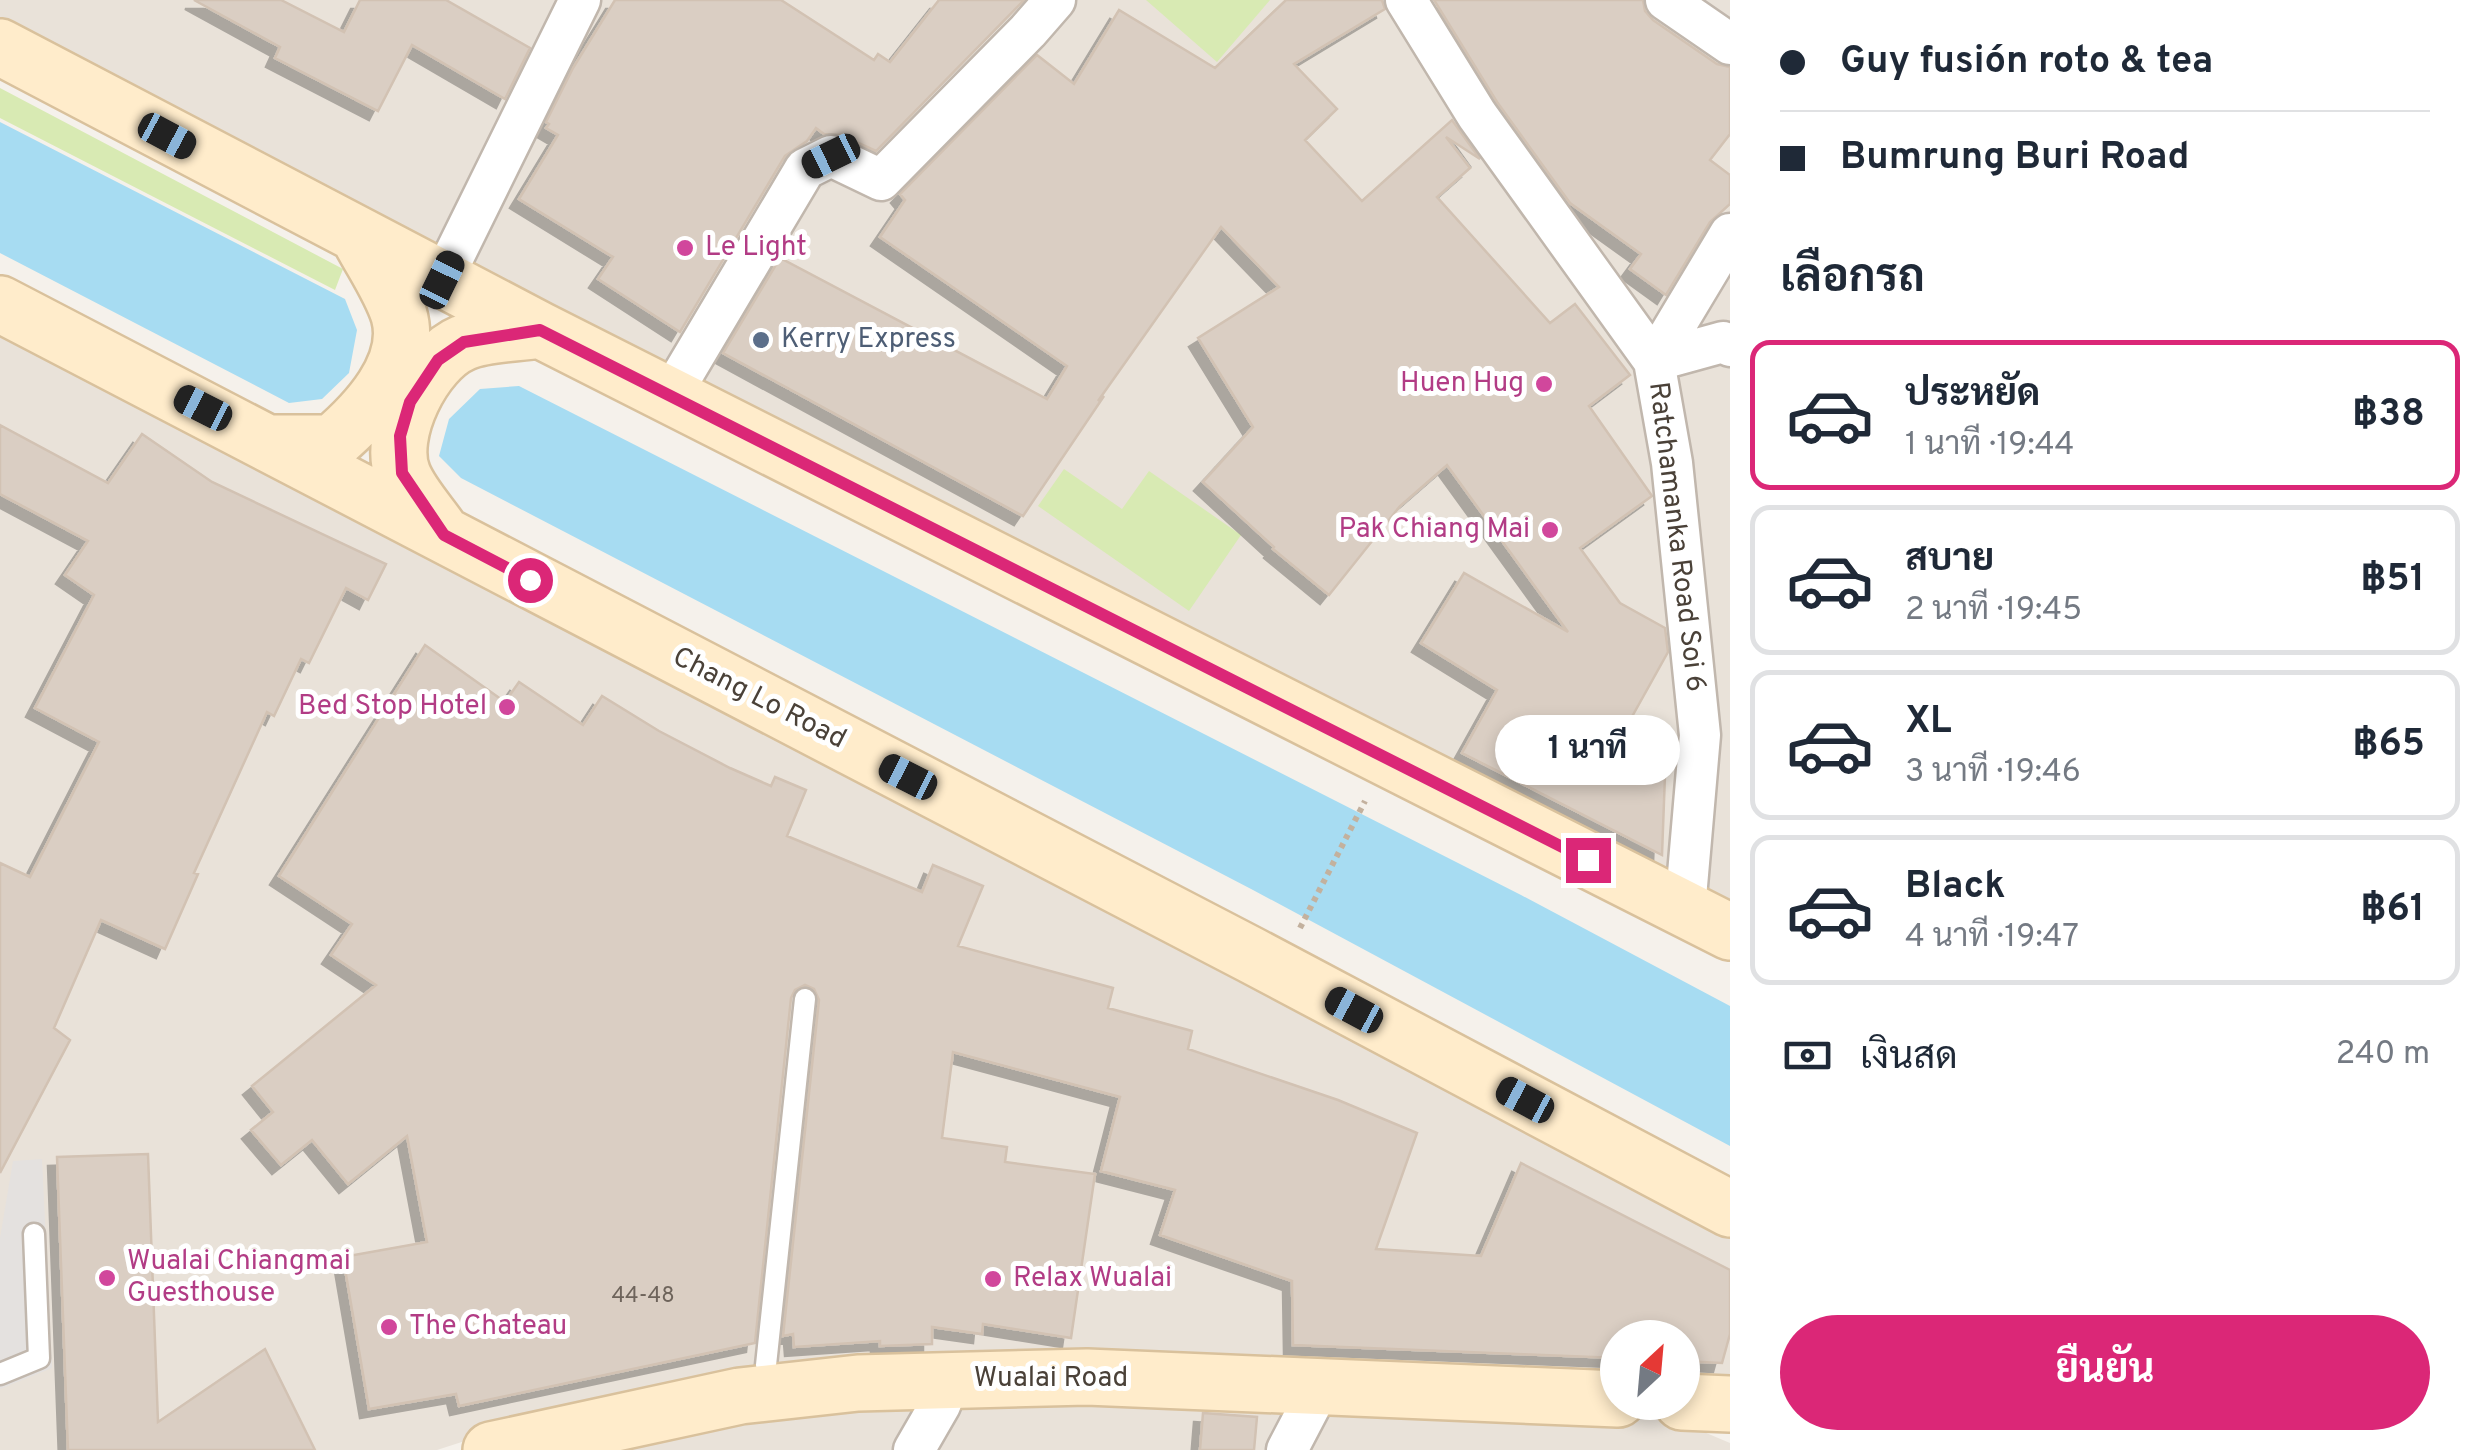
<!DOCTYPE html>
<html lang="th">
<head>
<meta charset="utf-8">
<style>
	:root { --surface:#fff; --page:#f2f2f3; --text:#1f2937; --muted:#747a83; --line:#e0e1e3; --accent:#db2777 }
	body { margin:0; font-family:Overpass,Sarabun,sans-serif; background:var(--page); color:var(--text); height:100vh; display:flex; flex-direction:column; font-size:38px; white-space:nowrap }
	* { box-sizing:border-box; margin:0 }
	p { font-size:32px; color:var(--muted) }
	.icon { flex:none; width:55px; height:55px; fill:none; stroke:currentColor; stroke-width:2; stroke-linecap:round; stroke-linejoin:round }
	.map { position:relative; flex:1; overflow:hidden }
	.panel { display:flex; flex-direction:column; background:var(--surface); width:750px }
	.panel>* { flex:none }
	.top-card { display:grid; align-content:center; height:220px; padding:0 50px; background:var(--surface) }
	.needle { width:65px; rotate:26deg }
	.buttons { position:absolute; left:1600px; top:1320px; display:grid; gap:20px }
	.buttons a { display:grid; place-items:center; width:100px; height:100px; border-radius:50%; background:var(--surface); box-shadow:0 5px 15px #0003; font-size:50px }
	.end { position:absolute; width:45px; height:45px; margin:-22px; border:12px solid #db2777; background:#fff; box-shadow:0 0 0 5px #fff }
	.from { border-radius:50% }
	.bubble { position:absolute; height:70px; border-radius:35px; background:var(--surface); box-shadow:0 5px 15px #0003; font-size:32px; font-weight:700; line-height:70px; text-align:center }
	.car { position:absolute; width:30px; height:60px; margin:-30px -15px; border-radius:12px; box-shadow:0 0 8px 2px #0007; background:linear-gradient(#222 24%,#8ab4d8 0 40%,#222 0 76%,#8ab4d8 0 86%,#222 0) }
	.top-card b { display:flex; align-items:center; gap:35px; height:95px; font-size:38px }
	.top-card b+b { border-top:2px solid var(--line) }
	.top-card i { width:25px; height:25px; background:var(--text) }
	ul { padding:0; list-style:none }
	li { display:flex; align-items:center; gap:30px; height:150px; margin:0 20px 15px; padding:0 30px; border:5px solid var(--line); border-radius:20px }
	li div { flex:1 }
	li b { display:block; font-size:38px }
	li em { font-style:normal; font-weight:700 }
	li.on { border-color:var(--accent) }
	li>.icon { width:90px; height:90px; stroke-width:1.5 }
	h2 { padding:0 50px; font-size:45px; line-height:120px }
	.pay { display:flex; align-items:center; gap:25px; height:110px; padding:0 50px; font-size:38px }
	.pay p { margin-inline-start:auto }
	.cta { display:flex; gap:20px; margin-top:auto; padding:20px 50px }
	.cta a { flex:1; height:115px; border-radius:60px; background:var(--accent); color:#fff; font-size:40px; font-weight:700; line-height:115px; text-align:center }
	main { display:flex; flex:1; min-height:0 }
	.map>svg:first-child { display:block }
	.residential { fill:#e9e2d9 }
	.green { fill:#d8eab3 }
	.parking { fill:#e4e1df }
	.water { fill:#a7dcf2 }
	.building { fill:#dacec3; stroke:#d2c2b3; stroke-width:2.5; filter:url(#shadow) }
	.lines { fill:none; stroke-linecap:round; stroke-linejoin:round }
	.lane-casing { stroke:#c1b7ad; stroke-width:25 }
	.street-casing { stroke:#c1b7ad; stroke-width:45 }
	.secondary-casing { stroke:#d9c19c; stroke-width:60 }
	.path { stroke:#c3b19e; stroke-width:6; stroke-dasharray:5 5; stroke-linecap:butt }
	.lane { stroke:#fff; stroke-width:20 }
	.street { stroke:#fff; stroke-width:40 }
	.secondary { stroke:#ffeccb; stroke-width:55 }
	.route { stroke:#db2777; stroke-width:12 }
	.hotel-dot { fill:#d1479c; stroke:#fff; stroke-width:4 }
	.service-dot { fill:#5c6f8a; stroke:#fff; stroke-width:4 }
	.labels { text-anchor:middle; dominant-baseline:central; stroke-width:10; stroke-linejoin:round; paint-order:stroke }
	.number-label { font-size:22px; fill:#6e645b }
	.hotel-label { font-size:28px; fill:#b23c85; stroke:#fff; text-anchor:start }
	.service-label { font-size:28px; fill:#4e5e75; stroke:#fff; text-anchor:start }
	.street-label { font-size:28px; fill:#4a4138; stroke:#fff }
</style>
</head>
<body>
<main>
<div class="map">
<svg width="1730" height="1450" viewBox="0 0 1730 1450">
	<defs>
		<filter id="shadow"><feDropShadow dx="-9" dy="9" stdDeviation="0" flood-color="#0004"/></filter>
	</defs>
	<rect width="100%" height="100%" fill="#f5f1eb"/>
	<path class="residential" d="M0,0H1730V902L0,29Z
		M0,325L1730,1229V1387L1683,1385L1682,1338H1618L1617,1383L1073,1359L471,1439L437,1450H0Z
		M1061,1388L1666,1416L1730,1443V1450H565L767,1405Z"/>
	<path class="green" d="M1146,0H1270L1217,62Z
		M0,88L343,269L335,290L0,118Z
		M1064,469L1122,509L1149,471L1241,535L1189,611L1038,506Z"/>
	<path class="parking" d="M42,1159L52,1368L0,1389V1238L13,1161Z"/>
	<path class="water" d="M0,122L345,299L357,330L349,373L322,399L289,403L0,253Z
		M519,386L1521,895L1730,1006V1146L1253,890L461,478L439,456L449,419L480,389Z"/>
	<path class="building" d="M194,0H281L344,32L360,0H446L530,48L505,99L412,45L378,111L275,58L280,47Z
		M615,0H781L874,60L878,54L890,62L939,0H1024L876,151L841,135L824,134L816,128L807,141L785,156L680,332L598,279L613,257L519,199L558,135L546,128L549,124L546,122L573,68Z
		M1286,0H1382L1385,9L1294,64L1337,109L1305,140L1362,201L1452,120L1480,159L1446,137L1470,168L1437,197L1550,323L1575,304L1630,375L1589,406L1652,496L1580,548L1620,603L1665,628L1668,652L1614,749L1665,775L1662,855L1462,753L1497,690L1421,643L1464,573L1568,632L1447,465L1400,506L1329,595L1273,549L1274,547L1203,482L1253,427L1198,338L1279,287L1221,227L1098,401L1104,396L1023,516L723,353L780,258L1047,399L1067,366L880,237L905,200L900,194L1037,55L1074,84L1119,10L1215,68Z
		M1434,0H1643L1645,11L1653,20L1717,64L1730,67V134L1710,160L1730,175V204L1710,222L1666,295L1630,269L1641,254L1570,203L1497,102Z
		M0,425L108,483L142,434L212,482L386,564L368,600L346,588L309,663L301,659L274,716L267,712L194,873L198,874L165,949L101,920L54,1028L70,1040L0,1173V863L30,877L99,742L35,708L94,595L65,575L88,541L0,494Z
		M425,645L505,702L519,682L583,725L602,696L659,731L730,768L771,786L775,777L806,790L787,836L922,892L933,865L983,886L958,946L1113,988L1108,1008L1192,1031L1188,1049L1338,1100L1417,1133L1376,1249L1481,1256L1521,1163L1730,1270V1334L1722,1363L1682,1361V1338H1618V1358L1293,1345L1292,1281L1160,1235L1175,1190L1101,1171L1120,1097L953,1052L942,1138L1007,1147L1005,1162L1095,1174L1071,1338L983,1324L982,1334L932,1327V1344L880,1346V1341L794,1347L793,1334L783,1336L819,1000L814,989L805,985L795,990L791,998L755,1343L459,1406L456,1394L369,1409L343,1257L427,1242L407,1136L348,1184L312,1140L281,1165L251,1130L273,1112L252,1086L376,985L331,955L352,924L279,876Z
		M148,1154L158,1422L265,1349L315,1450H68L57,1157Z
		M1203,1413L1257,1417L1254,1450H1200Z"/>
	<g class="lines">
		<defs>
			<path id="lane" d="M766,1365L805,999
				M0,1374L39,1358L34,1234"/>
			<path id="street" d="M1406,0L1477,115L1654,361L1672,463L1700,735L1685,909
				M1666,0L1730,44
				M442,280L580,0
				M1654,361L1730,234
				M1654,361L1723,342L1730,346
				M670,396L805,169L831,156L881,180L1028,31L1055,0
				M914,1450L940,1405L950,1380
				M1287,1450L1321,1385"/>
			<path id="secondary" d="M0,47L540,330L1730,932
				M0,304L1251,955L1730,1209
				M270,443H332C366,414 413,365 399,315C391,289 372,262 359,237
				M442,533C430,515 411,495 403,475C386,435 424,359 463,343C485,333 516,334 540,330
				M1682,1402L1730,1404
				M491,1450L740,1396L858,1383L1087,1377L1618,1399"/>
		</defs>
		<use href="#lane" class="lane-casing"/>
		<use href="#street" class="street-casing"/>
		<use href="#secondary" class="secondary-casing"/>
		<path class="path" d="M1300,928L1365,801"/>
		<use href="#lane" class="lane"/>
		<use href="#street" class="street"/>
		<use href="#secondary" class="secondary"/>
	</g>
	<g class="lines">
		<path class="route" d="M530,580L444,535L402,473L400,436L410,402L438,360L464,342L540,330L1588,860"/>
	</g>
	<g class="hotel-dot">
		<circle cx="685" cy="248" r="10"/>
		<circle cx="1544" cy="384" r="10"/>
		<circle cx="1550" cy="530" r="10"/>
		<circle cx="507" cy="707" r="10"/>
		<circle cx="107" cy="1278" r="10"/>
		<circle cx="993" cy="1279" r="10"/>
		<circle cx="389" cy="1327" r="10"/>
	</g>
	<circle class="service-dot" cx="761" cy="340" r="10"/>
	<g class="labels">
		<g class="number-label">
			<text x="643" y="1296">44-48</text>
		</g>
		<g class="hotel-label">
			<text x="705" y="248">Le Light</text>
			<text x="1524" y="384" text-anchor="end">Huen Hug</text>
			<text x="1530" y="530" text-anchor="end">Pak Chiang Mai</text>
			<text x="487" y="707" text-anchor="end">Bed Stop Hotel</text>
			<text x="127" y="1262">Wualai Chiangmai<tspan x="127" dy="32">Guesthouse</tspan></text>
			<text x="1013" y="1279">Relax Wualai</text>
			<text x="409" y="1327">The Chateau</text>
		</g>
		<g class="service-label">
			<text x="781" y="340">Kerry Express</text>
		</g>
		<g class="street-label">
			<text transform="translate(1676 537) rotate(83)">Ratchamanka Road Soi 6</text>
			<text transform="translate(759 699) rotate(27)">Chang Lo Road</text>
			<text x="1051" y="1379">Wualai Road</text>
		</g>
	</g>
</svg>
<div class="buttons">
<a><svg class="needle" viewBox="-14 -14 28 28"><path d="M0-13l5 13h-10z" fill="#e53935"/><path d="M0 13l5-13h-10z" fill="#747a83"/></svg></a>
</div>
<i class="end from" style="left:530px;top:580px"></i>
<i class="end" style="left:1588px;top:860px"></i>
<div class="bubble" style="left:1495px;top:715px;width:185px">1 นาที</div>
<i class="car" style="left:167px;top:136px;rotate:118deg"></i>
<i class="car" style="left:831px;top:156px;rotate:244deg"></i>
<i class="car" style="left:442px;top:280px;rotate:26deg"></i>
<i class="car" style="left:203px;top:408px;rotate:297deg"></i>
<i class="car" style="left:908px;top:777px;rotate:297deg"></i>
<i class="car" style="left:1354px;top:1010px;rotate:298deg"></i>
<i class="car" style="left:1525px;top:1100px;rotate:298deg"></i>
</div>
<section class="panel">
<div class="top-card">
<b><i class="from"></i>Guy fusión roto &amp; tea</b>
<b><i></i>Bumrung Buri Road</b>
</div>
<h2>เลือกรถ</h2>
<ul>
<li class="on"><svg class="icon" aria-label="car" viewBox="0 0 24 24"><path d="M5 17H2v-5l4-1 3-4h7l3 4 3 1v5h-3M9 17h6M6 11h13"/><circle cx="7" cy="17" r="2"/><circle cx="17" cy="17" r="2"/></svg><div><b>ประหยัด</b><p>1 นาที · 19:44</p></div><em>฿38</em></li>
<li><svg class="icon" aria-label="car" viewBox="0 0 24 24"><path d="M5 17H2v-5l4-1 3-4h7l3 4 3 1v5h-3M9 17h6M6 11h13"/><circle cx="7" cy="17" r="2"/><circle cx="17" cy="17" r="2"/></svg><div><b>สบาย</b><p>2 นาที · 19:45</p></div><em>฿51</em></li>
<li><svg class="icon" aria-label="car" viewBox="0 0 24 24"><path d="M5 17H2v-5l4-1 3-4h7l3 4 3 1v5h-3M9 17h6M6 11h13"/><circle cx="7" cy="17" r="2"/><circle cx="17" cy="17" r="2"/></svg><div><b>XL</b><p>3 นาที · 19:46</p></div><em>฿65</em></li>
<li><svg class="icon" aria-label="car" viewBox="0 0 24 24"><path d="M5 17H2v-5l4-1 3-4h7l3 4 3 1v5h-3M9 17h6M6 11h13"/><circle cx="7" cy="17" r="2"/><circle cx="17" cy="17" r="2"/></svg><div><b>Black</b><p>4 นาที · 19:47</p></div><em>฿61</em></li>
</ul>
<div class="pay"><svg class="icon" aria-label="cash" viewBox="0 0 24 24"><path d="M3 7h18v10H3z"/><circle cx="12" cy="12" r="2"/></svg>เงินสด<p>240 m</p></div>
<div class="cta"><a>ยืนยัน</a></div>
</section>
</main>
</body>
</html>
